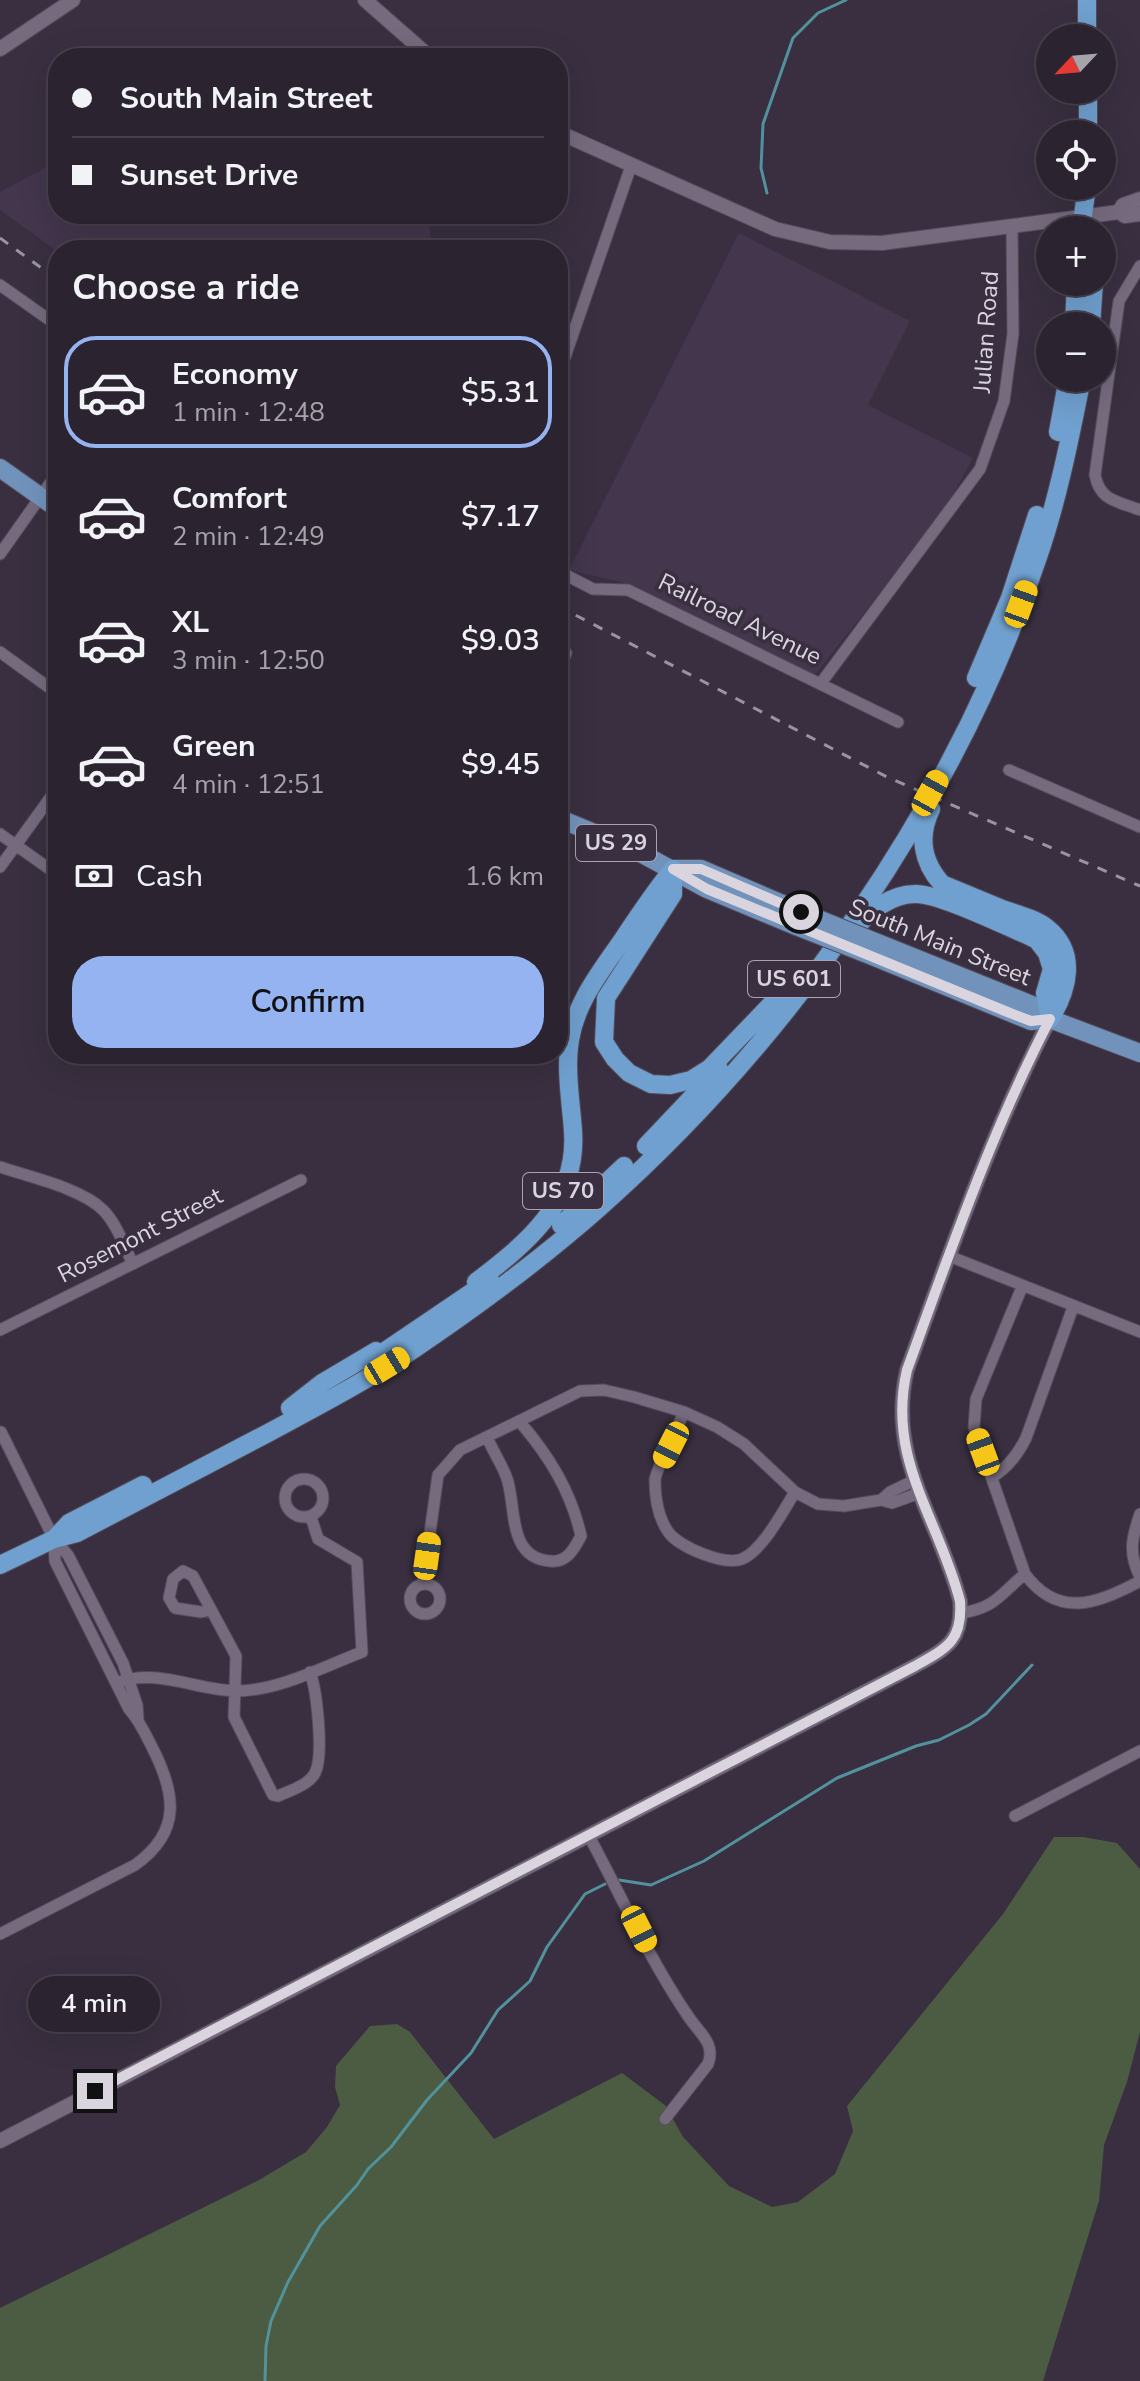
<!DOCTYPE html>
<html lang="en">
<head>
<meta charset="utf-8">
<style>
	:root { --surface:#2b2330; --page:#332b38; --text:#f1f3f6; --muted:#a6a4ab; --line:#47404c; --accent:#95b2f1 }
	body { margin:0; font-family:"Nunito Sans",sans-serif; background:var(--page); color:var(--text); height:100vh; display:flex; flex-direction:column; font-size:30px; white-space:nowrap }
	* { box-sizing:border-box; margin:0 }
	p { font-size:26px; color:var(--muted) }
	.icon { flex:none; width:44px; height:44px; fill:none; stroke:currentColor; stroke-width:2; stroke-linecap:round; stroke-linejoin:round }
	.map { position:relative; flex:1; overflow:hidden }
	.side { position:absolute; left:48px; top:240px; width:520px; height:824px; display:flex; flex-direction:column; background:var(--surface); border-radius:32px; box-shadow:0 8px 32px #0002,0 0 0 2px var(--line) }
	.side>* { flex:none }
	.banner { position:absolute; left:48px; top:48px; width:520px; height:176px; border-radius:32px; box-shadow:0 8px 32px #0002,0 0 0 2px var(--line); display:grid; align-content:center; height:176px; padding:0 24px; background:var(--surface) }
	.needle { width:52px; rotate:244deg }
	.buttons { position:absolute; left:1036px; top:24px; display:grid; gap:16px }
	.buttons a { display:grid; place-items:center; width:80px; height:80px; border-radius:50%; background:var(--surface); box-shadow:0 8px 32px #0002,0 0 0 2px var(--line); font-size:40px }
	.end { position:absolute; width:36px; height:36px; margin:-18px; border:10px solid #dad4de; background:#111; box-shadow:0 0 0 4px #111 }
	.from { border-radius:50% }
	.bubble { position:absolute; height:56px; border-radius:28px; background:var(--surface); box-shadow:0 8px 32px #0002,0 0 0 2px var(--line); font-size:26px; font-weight:600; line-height:56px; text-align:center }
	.car { position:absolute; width:24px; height:48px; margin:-24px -12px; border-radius:10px; box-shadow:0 0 6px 2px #0007; background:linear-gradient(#f5c518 24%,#345 0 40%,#f5c518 0 76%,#345 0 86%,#f5c518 0) }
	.banner b { display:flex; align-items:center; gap:28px; height:76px; font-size:30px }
	.banner b+b { border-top:2px solid var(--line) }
	.banner i { width:20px; height:20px; background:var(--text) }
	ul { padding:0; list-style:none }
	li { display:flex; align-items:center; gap:24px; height:112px; margin:0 16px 12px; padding:0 8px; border:4px solid transparent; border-radius:32px }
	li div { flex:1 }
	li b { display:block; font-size:30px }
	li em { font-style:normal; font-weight:600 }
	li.on { border-color:var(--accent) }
	li>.icon { width:72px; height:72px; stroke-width:1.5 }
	h2 { padding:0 24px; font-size:36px; line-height:96px }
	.pay { display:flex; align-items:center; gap:20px; height:88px; padding:0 24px; font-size:30px }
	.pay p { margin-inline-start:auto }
	.action { display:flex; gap:16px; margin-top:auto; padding:16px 24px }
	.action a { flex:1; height:92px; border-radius:32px; background:var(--accent); color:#111; font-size:32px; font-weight:600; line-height:92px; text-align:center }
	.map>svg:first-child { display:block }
	.built { fill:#43364d }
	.green { fill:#4b5c42 }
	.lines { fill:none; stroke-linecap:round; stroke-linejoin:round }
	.stream { stroke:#52929c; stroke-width:3 }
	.minor-casing { stroke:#544c5a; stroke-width:13 }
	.tertiary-casing { stroke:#544c5a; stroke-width:16 }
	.primary-casing { stroke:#544c5a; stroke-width:20 }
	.trunk-casing { stroke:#544c5a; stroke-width:20 }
	.minor { stroke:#756a7e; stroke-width:11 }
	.tertiary { stroke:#756a7e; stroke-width:14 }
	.primary { stroke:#7193bb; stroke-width:18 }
	.trunk { stroke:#70a0cf; stroke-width:18 }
	.rail { stroke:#9a93a0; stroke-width:3; stroke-dasharray:10 10; stroke-linecap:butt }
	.primary-bridge-casing { stroke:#544c5a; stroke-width:20; stroke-linecap:butt }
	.primary-bridge { stroke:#7193bb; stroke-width:18 }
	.route { stroke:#dad4de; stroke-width:10 }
	.labels { text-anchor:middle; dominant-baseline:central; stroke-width:7; stroke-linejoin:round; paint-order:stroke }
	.shield { fill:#392f40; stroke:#aaa2af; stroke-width:2 }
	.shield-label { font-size:22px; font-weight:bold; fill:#dad4de }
	.street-label { font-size:24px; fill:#dad4de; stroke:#392f40 }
</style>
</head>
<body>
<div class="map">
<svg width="1140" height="2381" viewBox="0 0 1140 2381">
	<rect width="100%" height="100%" fill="#392f40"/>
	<path class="built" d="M58,161V214H429L431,249L58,252L0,210V192Z
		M739,233L910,321L868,405L973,458L944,511L815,675L625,583L569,570Z"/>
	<path class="green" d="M1054,1837H1083L1117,1843L1140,1869V2032L1127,2082L1104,2145L1099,2201L1043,2381H0V2308L259,2180L306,2152L327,2127L340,2105L335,2087L336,2066L370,2026L397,2024L410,2032L494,2139L622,2073L666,2106L683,2137L729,2186L772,2207L798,2202L835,2174L853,2131L847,2106L1003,1914Z"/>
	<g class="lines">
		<path class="stream" d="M767,193L761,168L763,124L793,38L818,13L846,0
			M619,1880L651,1885L704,1861L837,1778L916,1746L939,1740L969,1725L986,1714L1032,1665
			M265,2381L266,2346L271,2321L288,2282L320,2226L357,2185L368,2169L391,2147L427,2100L471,2053L498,2010L530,1981L547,1947L585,1894L605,1884"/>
		<defs>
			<path id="minor" d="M1140,266L1119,301L1095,475C1100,501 1117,501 1140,510
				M0,285L58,326
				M558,366L565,357L631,166
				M0,554L58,472
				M558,571L593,589L628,590L898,722
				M0,652L58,694
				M558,673L566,653
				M821,683L980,469L1004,401L1013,334L1012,228
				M1009,770L1140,827
				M0,834L58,875
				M0,867L58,787
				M0,1167C29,1177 81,1188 103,1210C117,1224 124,1246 133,1264
				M949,1256L1140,1332
				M1022,1287L976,1399L974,1427L1025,1574C1058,1619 1098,1604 1140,1581
				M0,1330L301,1180
				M684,1412C679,1425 655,1471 655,1480C655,1497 658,1518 669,1533C680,1547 724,1566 742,1559C763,1550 783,1511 795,1492
				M1,1432L54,1539L68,1555L123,1663L137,1705L138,1718
				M487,1437C493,1452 504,1467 508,1482C516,1512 509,1558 550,1561C567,1563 574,1549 581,1536C571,1491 549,1456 520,1422
				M992,1477C1008,1468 1018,1454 1026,1438L1073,1307
				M285 1498a19 19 0 1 1 38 0a19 19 0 1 1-38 0Z
				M881,1500L890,1492L915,1480
				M1140,1514C1132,1537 1128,1553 1140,1577
				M423,1583L438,1475L460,1450L580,1391L604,1390L634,1397L684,1412L717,1427L744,1444L795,1492L818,1504L844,1506L881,1500L892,1503L920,1493
				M410 1599a15 15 0 1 1 30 0a15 15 0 1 1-30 0Z
				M210,1610L201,1612L175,1608L169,1598L173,1579L183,1571L193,1576L236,1656L234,1717L273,1795L278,1796C289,1791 309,1785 315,1773C324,1756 317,1691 310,1672
				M961,1613C996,1608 1000,1594 1025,1574
				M116,1683C158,1667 196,1691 238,1691C280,1690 323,1667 362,1652L357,1562L318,1539L311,1517
				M1015,1816L1140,1751
				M589,1836C621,1896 650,1960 688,2016C699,2033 716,2043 708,2064L665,2119
				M0,1934L135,1865C183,1831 175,1792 152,1747C145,1733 139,1720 129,1709L55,1561L54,1539"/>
			<path id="tertiary" d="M365,0L431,58
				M0,49L73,0
				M558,132L775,229L830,242L882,243L1119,212L1125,216L1140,214
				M1119,212L1123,205L1140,199
				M0,2141L915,1666C947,1648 963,1641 960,1601C939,1519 886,1459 907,1370C950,1252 992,1131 1050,1019"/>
			<path id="primary" d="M0,468L58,509
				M558,818L635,850L707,889L796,926
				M675,869H701L801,912
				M878,943L1037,1007L1050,1019L1140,1053
				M872,956L1031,1021L1050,1019"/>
			<path id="trunk" d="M1087,0V38
				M1088,90V134
				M1081,230L1087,186
				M1074,326L1076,282
				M1091,326L1094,282
				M1058,432L1068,378
				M976,678L1010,598L1037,515
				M931,809C918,836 922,862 942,884C961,892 981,900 1000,908C1015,914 1035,918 1047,928C1078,953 1068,990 1050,1019
				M673,869V894L606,998L604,1042L615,1059L629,1073L651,1084L670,1085L691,1080L710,1068L784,991
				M856,928C869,911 892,894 915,894C938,893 1003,925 1027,935L1037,940L1047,953L1052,969L1045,993L1050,1019
				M646,1146L719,1069
				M561,1225L624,1166
				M476,1282C527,1243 578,1202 573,1131C571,1102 565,1069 570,1040C576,1001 602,970 623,939C639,915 655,891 673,869
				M369,1362L490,1280
				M290,1408L322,1383L376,1351
				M56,1537L69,1523L143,1485
				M0,1565L54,1539L77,1533C140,1500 205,1466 268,1433C318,1406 368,1380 414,1349C478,1306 541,1259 599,1208C792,1037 956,802 1038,557C1058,499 1070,438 1082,378"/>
		</defs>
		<use href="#minor" class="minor-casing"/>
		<use href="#tertiary" class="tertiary-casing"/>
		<use href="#primary" class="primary-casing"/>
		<use href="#trunk" class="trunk-casing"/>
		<use href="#minor" class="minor"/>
		<use href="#tertiary" class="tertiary"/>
		<use href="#primary" class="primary"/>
		<use href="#trunk" class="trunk"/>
		<path class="rail" d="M0,238L58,280
			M558,606L887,777L1140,886"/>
		<defs>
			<path id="primary-bridge" d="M801,912L878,943
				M796,926L872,956"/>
		</defs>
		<use href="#primary-bridge" class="primary-bridge-casing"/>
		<use href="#primary-bridge" class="primary-bridge"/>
	</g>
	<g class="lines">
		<path class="route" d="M95,2091L915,1666C947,1648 963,1641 960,1601C939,1519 886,1459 907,1370C950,1252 992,1130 1050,1019L1031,1021L1010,1013L707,889L673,869H701L801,912"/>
	</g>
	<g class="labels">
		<g class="shield">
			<rect x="576" y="825" width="80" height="36" rx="6"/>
			<rect x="748" y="961" width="92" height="36" rx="6"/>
			<rect x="523" y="1173" width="80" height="36" rx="6"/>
		</g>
		<g class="shield-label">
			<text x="616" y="843">US 29</text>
			<text x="794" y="979">US 601</text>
			<text x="563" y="1191">US 70</text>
		</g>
		<g class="street-label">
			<text transform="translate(986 332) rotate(-86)">Julian Road</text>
			<text transform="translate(740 619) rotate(26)">Railroad Avenue</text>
			<text transform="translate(940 942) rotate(22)">South Main Street</text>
			<text transform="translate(140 1235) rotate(-27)">Rosemont Street</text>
		</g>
	</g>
</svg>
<div class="buttons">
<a><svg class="needle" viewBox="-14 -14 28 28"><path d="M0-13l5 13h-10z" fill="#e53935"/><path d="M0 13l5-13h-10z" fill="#a6a4ab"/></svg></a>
<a><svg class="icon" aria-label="locate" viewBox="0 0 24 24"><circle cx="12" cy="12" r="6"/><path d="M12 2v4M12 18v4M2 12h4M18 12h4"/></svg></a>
<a>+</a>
<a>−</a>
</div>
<i class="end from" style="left:801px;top:912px"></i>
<i class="end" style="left:95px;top:2091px"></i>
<div class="bubble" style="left:28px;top:1976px;width:132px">4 min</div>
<i class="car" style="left:1021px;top:604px;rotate:20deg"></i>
<i class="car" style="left:930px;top:793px;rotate:29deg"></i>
<i class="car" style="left:387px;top:1366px;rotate:59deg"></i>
<i class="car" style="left:671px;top:1445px;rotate:207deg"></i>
<i class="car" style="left:983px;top:1452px;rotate:340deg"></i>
<i class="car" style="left:427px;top:1556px;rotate:8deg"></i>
<i class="car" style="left:639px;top:1929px;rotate:153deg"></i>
<div class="banner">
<b><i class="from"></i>South Main Street</b>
<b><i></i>Sunset Drive</b>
</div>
<section class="side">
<h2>Choose a ride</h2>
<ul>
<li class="on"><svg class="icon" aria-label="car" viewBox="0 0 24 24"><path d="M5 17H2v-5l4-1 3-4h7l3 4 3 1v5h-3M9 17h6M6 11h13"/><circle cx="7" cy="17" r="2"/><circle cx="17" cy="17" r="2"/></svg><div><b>Economy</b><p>1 min · 12:48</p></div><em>$5.31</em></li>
<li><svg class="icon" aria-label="car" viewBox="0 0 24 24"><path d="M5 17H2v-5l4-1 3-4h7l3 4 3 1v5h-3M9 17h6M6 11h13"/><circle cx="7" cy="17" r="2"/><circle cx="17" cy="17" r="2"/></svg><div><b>Comfort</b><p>2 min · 12:49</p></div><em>$7.17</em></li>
<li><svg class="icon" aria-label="car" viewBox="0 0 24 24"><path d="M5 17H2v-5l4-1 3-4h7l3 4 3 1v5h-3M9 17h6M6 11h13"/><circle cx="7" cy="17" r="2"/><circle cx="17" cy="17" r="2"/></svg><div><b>XL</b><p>3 min · 12:50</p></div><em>$9.03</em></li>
<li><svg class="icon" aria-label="car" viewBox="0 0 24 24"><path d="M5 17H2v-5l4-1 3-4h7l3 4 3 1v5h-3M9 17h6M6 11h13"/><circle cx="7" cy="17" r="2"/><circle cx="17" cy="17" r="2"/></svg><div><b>Green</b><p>4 min · 12:51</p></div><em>$9.45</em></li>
</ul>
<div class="pay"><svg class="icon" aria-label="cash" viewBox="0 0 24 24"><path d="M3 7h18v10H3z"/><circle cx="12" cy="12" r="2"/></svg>Cash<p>1.6 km</p></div>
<div class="action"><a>Confirm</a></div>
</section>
</div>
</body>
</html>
